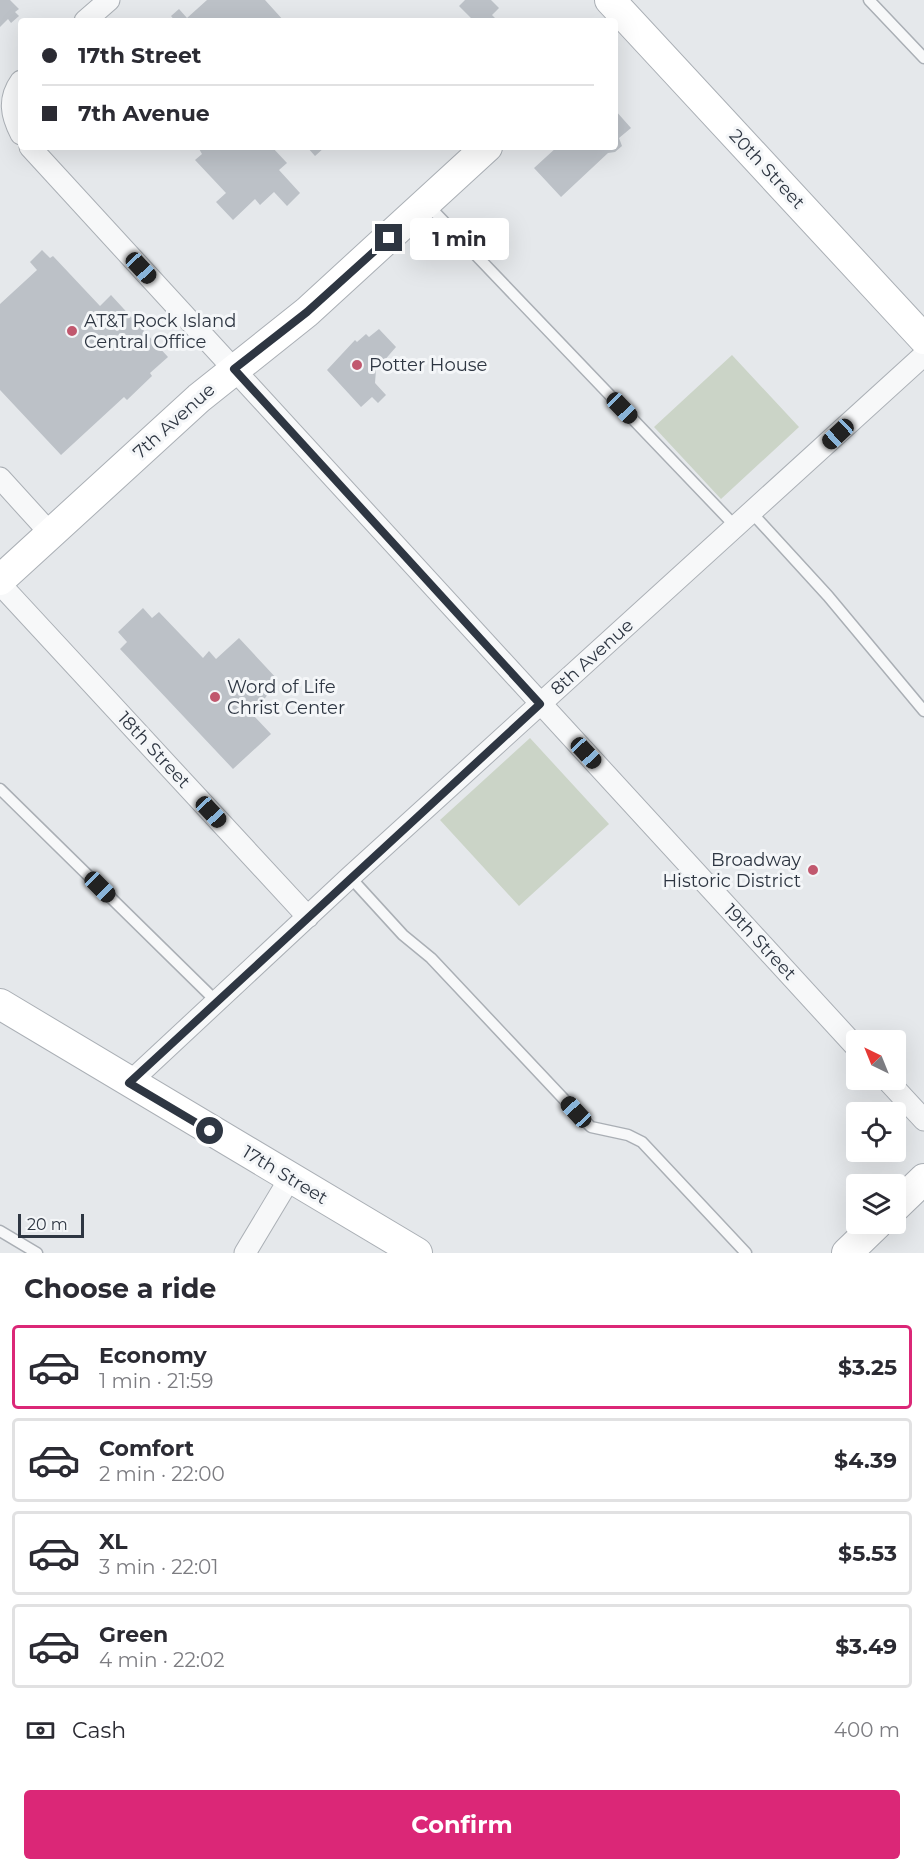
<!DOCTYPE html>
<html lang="en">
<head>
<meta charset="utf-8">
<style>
	:root { --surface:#fff; --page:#f7f7f7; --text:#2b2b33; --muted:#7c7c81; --line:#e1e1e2; --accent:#db2777 }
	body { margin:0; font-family:Montserrat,sans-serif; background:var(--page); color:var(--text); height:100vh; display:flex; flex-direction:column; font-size:22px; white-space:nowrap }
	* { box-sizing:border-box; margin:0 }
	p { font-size:20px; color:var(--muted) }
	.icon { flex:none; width:33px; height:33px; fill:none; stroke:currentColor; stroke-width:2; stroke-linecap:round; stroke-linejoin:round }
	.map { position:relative; height:1253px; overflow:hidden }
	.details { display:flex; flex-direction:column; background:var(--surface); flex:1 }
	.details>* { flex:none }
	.top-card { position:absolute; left:18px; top:18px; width:600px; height:132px; border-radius:6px; box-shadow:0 6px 24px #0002; display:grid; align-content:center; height:132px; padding:0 24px; background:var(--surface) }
	.needle { width:39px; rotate:317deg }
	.buttons { position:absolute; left:846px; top:1030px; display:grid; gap:12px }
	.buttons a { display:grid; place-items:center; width:60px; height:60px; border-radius:6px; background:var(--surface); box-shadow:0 6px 24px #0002; font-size:30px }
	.scale { position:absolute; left:18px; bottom:15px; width:66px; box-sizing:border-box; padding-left:6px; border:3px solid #2e3642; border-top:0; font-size:16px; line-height:21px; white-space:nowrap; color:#2e3642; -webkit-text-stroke:4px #f4f6f8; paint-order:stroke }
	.end { position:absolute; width:27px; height:27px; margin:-14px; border:8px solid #2e3642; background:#fff; box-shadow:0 0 0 3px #fff }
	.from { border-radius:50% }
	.bubble { position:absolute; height:42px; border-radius:6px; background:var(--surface); box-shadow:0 6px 24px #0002; font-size:20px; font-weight:700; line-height:42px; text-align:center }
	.car { position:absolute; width:18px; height:36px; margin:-18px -9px; border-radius:8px; box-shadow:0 0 4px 2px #0007; background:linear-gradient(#222 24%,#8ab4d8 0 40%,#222 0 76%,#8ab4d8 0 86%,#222 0) }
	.top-card b { display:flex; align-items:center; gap:21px; height:57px; font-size:22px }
	.top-card b+b { border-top:2px solid var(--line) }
	.top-card i { width:15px; height:15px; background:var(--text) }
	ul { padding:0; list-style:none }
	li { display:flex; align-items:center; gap:18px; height:84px; margin:0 12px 9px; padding:0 12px; border:3px solid var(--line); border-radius:6px }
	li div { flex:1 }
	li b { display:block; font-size:22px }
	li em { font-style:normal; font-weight:700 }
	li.current { border-color:var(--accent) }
	li>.icon { width:54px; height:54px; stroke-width:1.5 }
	h2 { padding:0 24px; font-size:27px; line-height:72px }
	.pay { display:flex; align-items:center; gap:15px; height:66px; padding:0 24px; font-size:22px }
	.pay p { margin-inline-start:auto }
	.button { display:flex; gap:12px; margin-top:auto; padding:12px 24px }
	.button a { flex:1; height:69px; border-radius:6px; background:var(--accent); color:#fff; font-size:24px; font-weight:700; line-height:69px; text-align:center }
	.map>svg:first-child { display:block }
	.green { fill:#cbd4c7 }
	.building { fill:#bcc1c7 }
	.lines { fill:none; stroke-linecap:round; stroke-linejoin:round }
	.lane-casing { stroke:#aaafb5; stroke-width:13 }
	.street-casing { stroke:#aaafb5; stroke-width:23 }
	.secondary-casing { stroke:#aaafb5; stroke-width:32 }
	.lane { stroke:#f7f8f9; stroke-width:10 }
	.street { stroke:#f7f8f9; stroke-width:21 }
	.secondary { stroke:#fff; stroke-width:30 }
	.route { stroke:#2e3642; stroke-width:8 }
	.poi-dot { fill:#c1586e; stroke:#f4f6f8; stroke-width:2 }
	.labels { text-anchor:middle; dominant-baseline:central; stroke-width:6; stroke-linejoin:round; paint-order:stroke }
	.street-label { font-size:18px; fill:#2e3642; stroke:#f4f6f8 }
	.poi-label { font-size:18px; fill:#2e3642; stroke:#f4f6f8; text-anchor:start }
</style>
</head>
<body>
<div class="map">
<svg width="924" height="1253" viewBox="0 0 924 1253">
	<rect width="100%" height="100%" fill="#e5e8eb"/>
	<path class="green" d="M732,355L799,427L721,499L654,427Z
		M530,738L609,824L519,906L440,820Z"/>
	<path class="building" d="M0,0H10L19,9L15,12L19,16L11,23L8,19L0,27Z
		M207,0H265L284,21H175L171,16L179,9L187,18Z
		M465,0H491L499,8L492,15L498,21H474L459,6Z
		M615,110L631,128L619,138L622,146L615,152L608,153L561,197L534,168L557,147H615Z
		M198,147H272L287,163L279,170L300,193L287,206L274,192L260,205L255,199L233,220L216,202L226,193L195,160L202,154Z
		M307,147H325L315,156Z
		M42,250L50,258L53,256L100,306L111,295L168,357L150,373L152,376L127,400L124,397L61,455L0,390V304L37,270L30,262Z
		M379,329L396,347L376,370L375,383L386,395L378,403L372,397L361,407L327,370L355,340L357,342L366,334L369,337Z
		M143,608L152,618L159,612L203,658L209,651L216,659L239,638L278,680L253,715L271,734L233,769L120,649L127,642L118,632Z"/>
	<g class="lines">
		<defs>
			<path id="lane" d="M869,0L924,58
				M427,204L736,527
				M752,513L828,596L924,711
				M0,789L217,1002
				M350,877L403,935L431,958L576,1112L591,1127L628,1135L642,1142L746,1253
				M0,1231L37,1253"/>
			<path id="street" d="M85,21L109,0
				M21,81C8,99 11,115 21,134
				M30,147L856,1047
				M0,478L50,533
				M0,584L308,917
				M887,1080L924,1120
				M129,1083L350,877L924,355
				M245,1253L290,1178"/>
			<path id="secondary" d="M610,0L924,339
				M0,580L199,398L307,312L487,147
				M0,1004L417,1253
				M896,1206L924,1179
				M847,1253L877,1224"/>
		</defs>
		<use href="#lane" class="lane-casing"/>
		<use href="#street" class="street-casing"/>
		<use href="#secondary" class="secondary-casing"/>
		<use href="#lane" class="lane"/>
		<use href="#street" class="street"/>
		<use href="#secondary" class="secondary"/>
	</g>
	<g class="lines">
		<path class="route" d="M210,1131L129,1083L540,704L234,369L307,312L389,238"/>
	</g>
	<g class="poi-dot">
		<circle cx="72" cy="331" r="6"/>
		<circle cx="357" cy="365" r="6"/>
		<circle cx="215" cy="697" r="6"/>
		<circle cx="813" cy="870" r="6"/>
	</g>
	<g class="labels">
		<g class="street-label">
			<text transform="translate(767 169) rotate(47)">20th Street</text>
			<text transform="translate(174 421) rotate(-42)">7th Avenue</text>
			<text transform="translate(592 657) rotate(-42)">8th Avenue</text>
			<text transform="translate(154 750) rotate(47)">18th Street</text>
			<text transform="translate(760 942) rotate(47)">19th Street</text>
			<text transform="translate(285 1175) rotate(31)">17th Street</text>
		</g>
		<g class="poi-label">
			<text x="84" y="321">AT&amp;T Rock Island<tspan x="84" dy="21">Central Office</tspan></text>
			<text x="369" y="365">Potter House</text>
			<text x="227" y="687">Word of Life<tspan x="227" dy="21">Christ Center</tspan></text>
			<text x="801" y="860" text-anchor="end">Broadway<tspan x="801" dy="21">Historic District</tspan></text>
		</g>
	</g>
</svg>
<div class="buttons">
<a><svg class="needle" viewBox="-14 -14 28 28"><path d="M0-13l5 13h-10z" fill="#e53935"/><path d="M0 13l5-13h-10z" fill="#7c7c81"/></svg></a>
<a><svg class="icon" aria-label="locate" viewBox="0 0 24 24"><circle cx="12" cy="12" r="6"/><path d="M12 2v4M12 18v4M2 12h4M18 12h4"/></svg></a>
<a><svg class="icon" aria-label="layers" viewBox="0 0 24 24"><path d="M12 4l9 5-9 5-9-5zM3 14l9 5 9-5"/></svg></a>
</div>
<div class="scale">20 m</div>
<i class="end from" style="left:210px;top:1131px"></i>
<i class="end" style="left:389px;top:238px"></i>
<div class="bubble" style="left:410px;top:218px;width:99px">1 min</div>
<i class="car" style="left:141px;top:268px;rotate:137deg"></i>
<i class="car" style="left:622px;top:408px;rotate:136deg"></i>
<i class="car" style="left:838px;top:434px;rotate:227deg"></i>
<i class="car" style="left:586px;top:753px;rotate:137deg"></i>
<i class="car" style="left:211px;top:812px;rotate:137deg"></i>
<i class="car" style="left:100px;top:887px;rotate:135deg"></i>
<i class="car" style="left:576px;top:1112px;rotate:317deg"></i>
<div class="top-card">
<b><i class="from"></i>17th Street</b>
<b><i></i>7th Avenue</b>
</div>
</div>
<section class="details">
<h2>Choose a ride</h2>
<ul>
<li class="current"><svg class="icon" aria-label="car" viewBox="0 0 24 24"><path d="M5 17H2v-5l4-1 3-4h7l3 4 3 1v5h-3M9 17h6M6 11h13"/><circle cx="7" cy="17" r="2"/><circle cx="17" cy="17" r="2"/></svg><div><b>Economy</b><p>1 min · 21:59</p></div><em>$3.25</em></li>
<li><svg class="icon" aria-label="car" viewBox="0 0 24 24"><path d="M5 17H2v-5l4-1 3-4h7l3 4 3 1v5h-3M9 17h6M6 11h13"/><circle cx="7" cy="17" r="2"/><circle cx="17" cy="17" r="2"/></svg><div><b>Comfort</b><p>2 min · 22:00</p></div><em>$4.39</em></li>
<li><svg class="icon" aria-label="car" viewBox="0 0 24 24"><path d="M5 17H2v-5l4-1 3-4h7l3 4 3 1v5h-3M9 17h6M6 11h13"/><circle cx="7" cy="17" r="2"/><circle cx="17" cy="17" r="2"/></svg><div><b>XL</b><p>3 min · 22:01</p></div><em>$5.53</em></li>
<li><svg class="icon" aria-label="car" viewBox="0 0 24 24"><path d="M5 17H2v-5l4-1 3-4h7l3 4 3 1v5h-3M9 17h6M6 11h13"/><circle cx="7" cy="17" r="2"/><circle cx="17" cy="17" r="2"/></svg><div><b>Green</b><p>4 min · 22:02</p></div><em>$3.49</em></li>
</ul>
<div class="pay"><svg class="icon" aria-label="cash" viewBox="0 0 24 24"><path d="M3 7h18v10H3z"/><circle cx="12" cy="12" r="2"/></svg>Cash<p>400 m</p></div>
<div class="button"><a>Confirm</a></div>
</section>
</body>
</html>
